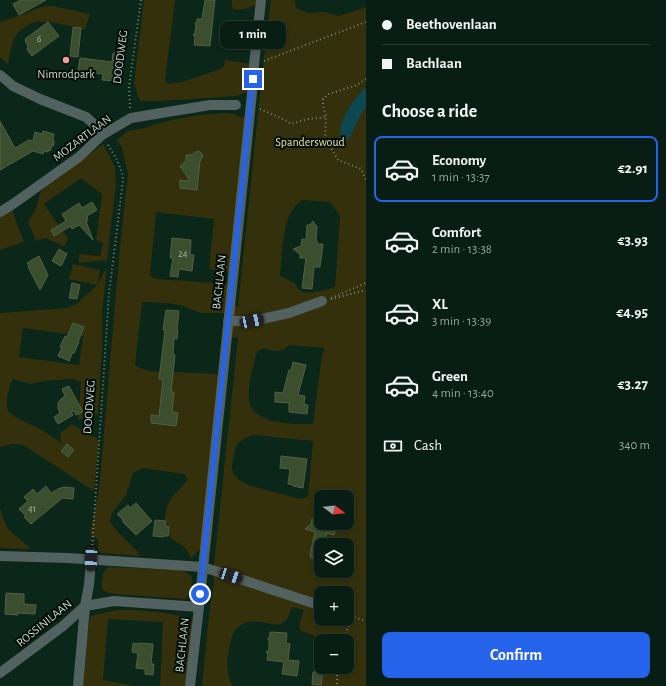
<!DOCTYPE html>
<html lang="en">
<head>
<meta charset="utf-8">
<style>
	:root { --surface:#081d13; --page:#162a21; --text:#f1f3f6; --muted:#98a2a0; --line:#293b33; --accent:#2563eb }
	body { margin:0; font-family:"Alegreya Sans",sans-serif; background:var(--page); color:var(--text); height:100vh; display:flex; flex-direction:column; font-size:15px; white-space:nowrap }
	* { box-sizing:border-box; margin:0 }
	p { font-size:13px; color:var(--muted) }
	.icon { flex:none; width:22px; height:22px; fill:none; stroke:currentColor; stroke-width:2; stroke-linecap:round; stroke-linejoin:round }
	.map { position:relative; flex:1; overflow:hidden }
	.side { display:flex; flex-direction:column; background:var(--surface); width:300px }
	.side>* { flex:none }
	.banner { display:grid; align-content:center; height:88px; padding:0 16px; background:var(--surface) }
	.needle { width:26px; rotate:106deg }
	.controls { position:absolute; left:314px; top:490px; display:grid; gap:8px }
	.controls a { display:grid; place-items:center; width:40px; height:40px; border-radius:8px; background:var(--surface); box-shadow:0 2px 6px #0003,0 0 0 1px var(--line); font-size:20px }
	.end { position:absolute; width:18px; height:18px; margin:-9px; border:5px solid #2563eb; background:#fff; box-shadow:0 0 0 2px #fff }
	.from { border-radius:50% }
	.bubble { position:absolute; height:28px; border-radius:8px; background:var(--surface); box-shadow:0 2px 6px #0003,0 0 0 1px var(--line); font-size:13px; font-weight:700; line-height:28px; text-align:center }
	.car { position:absolute; width:12px; height:24px; margin:-12px -6px; border-radius:5px; box-shadow:0 0 3px 1px #0007; background:linear-gradient(#222 24%,#8ab4d8 0 40%,#222 0 76%,#8ab4d8 0 86%,#222 0) }
	.banner b { display:flex; align-items:center; gap:14px; height:38px; font-size:15px }
	.banner b+b { border-top:1px solid var(--line) }
	.banner i { width:10px; height:10px; background:var(--text) }
	ul { padding:0; list-style:none }
	li { display:flex; align-items:center; gap:12px; height:66px; margin:0 8px 6px; padding:0 8px; border:2px solid transparent; border-radius:8px }
	li div { flex:1 }
	li b { display:block; font-size:15px }
	li em { font-style:normal; font-weight:700 }
	li.selected { border-color:var(--accent) }
	li>.icon { width:36px; height:36px; stroke-width:1.5 }
	h2 { padding:0 16px; font-size:18px; line-height:48px }
	.pay { display:flex; align-items:center; gap:10px; height:44px; padding:0 16px; font-size:15px }
	.pay p { margin-inline-start:auto }
	.primary-button { display:flex; gap:8px; margin-top:auto; padding:8px 16px }
	.primary-button a { flex:1; height:46px; border-radius:8px; background:var(--accent); color:#fff; font-size:16px; font-weight:700; line-height:46px; text-align:center }
	main { display:flex; flex:1; min-height:0 }
	.map>svg:first-child { display:block }
	.green { fill:#33300b; fill-rule:evenodd }
	.water { fill:#0d4751 }
	.building { fill:#3b4e2d; stroke:#516047 }
	.lines { fill:none; stroke-linecap:round; stroke-linejoin:round }
	.path { stroke:#71877b; stroke-width:2; stroke-dasharray:1 3; stroke-linecap:butt }
	.minor { stroke:#526260; stroke-width:10 }
	.route { stroke:#2563eb; stroke-width:5 }
	.poi-dot { fill:#f59c94; stroke:#030d07; stroke-width:1.5 }
	.labels { text-anchor:middle; dominant-baseline:central; stroke-width:4; stroke-linejoin:round; paint-order:stroke }
	.number-label { font-size:10px; fill:#a4b5a5 }
	.street-label { font-size:12px; fill:#c7d7cd; stroke:#030d07 }
	.poi-label { font-size:12px; fill:#c7d7cd; stroke:#030d07 }
	.park-label { font-size:12px; fill:#eae7a2; stroke:#030d07 }
</style>
</head>
<body>
<main>
<div class="map">
<svg width="366" height="686" viewBox="0 0 366 686">
	<rect width="100%" height="100%" fill="#0b2719"/>
	<path class="green" d="M144,0H175L165,81L168,84L182,82L220,69L224,66L225,60L251,64L249,91L237,96L160,101H140L134,83Z
		M232,0H258L257,4C249,8 242,11 233,9L232,5Z
		M271,0H295L296,8L309,13L324,12L339,16L366,7V686H312V684L321,685L323,673L313,672L316,636L301,631C297,625 302,617 304,610L292,607C289,614 289,621 280,624C272,626 259,620 249,622C244,623 237,627 234,632C232,635 231,640 230,644C227,657 225,674 233,686H202L210,606L214,583V564L238,338L229,337L232,305L238,306L263,67ZM302,200L330,202L340,216L335,287C322,290 300,300 295,283L280,276C282,257 282,231 290,214C293,208 297,204 302,200ZM290,345L324,348L321,362L313,424C293,424 250,425 249,398C248,383 253,366 257,352C264,345 271,352 278,351C283,351 286,347 290,345ZM253,435L313,441L308,496L305,498L300,499L251,486C243,483 232,477 232,467C232,464 233,460 234,457C235,444 240,439 253,435ZM321,497H347V523H321ZM321,545H347V571H321ZM321,593H347V619H321ZM321,641H347V667H321Z
		M53,6L90,14L85,30C71,26 45,19 32,23C27,25 20,30 17,34C11,42 10,55 8,64L0,57V22L24,14L41,7Z
		M225,113L233,114L246,119L230,272L209,269L214,219L156,212L150,276L157,279L229,284L226,313H201L180,305L168,303L142,302L135,365L140,368L149,371L219,374L201,548L191,558C187,547 181,545 172,539C161,531 164,509 171,499C175,492 183,487 187,480L186,476L184,474L143,468L133,473L126,495L112,513L110,520V522L118,532L137,551L140,556L101,553L98,552V540L90,534L99,490L120,247L128,174L122,148L117,140L128,131L144,128L166,121L200,115Z
		M103,144L115,167L116,184L107,260L79,263V254L100,256L103,243L96,240L102,194L81,178L44,204L68,239L64,246L45,238L36,241L28,221L35,211L41,191Z
		M12,210L24,242L0,250V217Z
		M73,264L100,270L98,283L107,267L102,315V348L98,414L78,420L81,382L73,379H69L43,381L30,384L13,379C9,384 4,407 9,412C17,419 31,424 40,429C47,433 54,438 61,443L60,433L72,424L99,440L94,491L23,445L13,444L0,447V313L67,308L75,305L97,285L69,279ZM23,328L83,336L79,365L19,357Z
		M0,508L3,517L7,528L31,549L0,548Z
		M109,567L177,570L186,572L192,577L191,594L185,599L114,594L106,592L102,589C102,580 101,572 109,567Z
		M116,610H137L167,613L186,617L192,623L194,634L188,686H160L163,622L108,619L103,680L135,686H81L83,659L90,617C94,614 110,612 116,610Z"/>
	<path class="water" d="M366,87V107L360,116L350,137L348,139H343C333,126 356,96 366,87Z"/>
	<path class="building" d="M21,0H46L19,15L13,4Z
		M205,0H215L210,46L194,45L195,37L193,35L195,33L196,26L195,24L197,21V19H202Z
		M48,22L59,36L32,56L27,50L28,46L25,41L26,40L25,39Z
		M73,27L81,28L78,57L70,56Z
		M113,53L122,54L121,59H124L123,72H117L115,81L102,80L103,74L78,71L80,58L112,62Z
		M0,121L15,148L29,140L33,141L35,132L42,134L43,131L54,134L53,139L54,142V145L52,146L50,151L48,150V152L44,151L43,154L33,151L0,170Z
		M197,151L200,152L203,155L201,160L200,161L197,190L180,188V180L190,181L180,166L186,161V155H192Z
		M92,202L97,210L87,216L88,220L86,221L93,240L79,225L72,229L71,226L54,236L51,230L66,221L62,214L79,203L82,208Z
		M313,221L315,225L317,226L316,241H317V244H323L320,267H314L312,289L302,288L306,258H300V254L293,249L301,246L302,239L306,240L307,225H310Z
		M172,238L191,240L190,255H194L192,271L179,269L178,277L170,276L173,258H170Z
		M59,249L67,254L61,266L52,261Z
		M39,256L48,275L40,290L28,267L29,266L27,263Z
		M72,283L80,285L77,299L69,298Z
		M166,310L179,311L177,330H178L177,339L174,338L173,354L175,355L171,392H174L172,412L178,413L176,426L151,423V415L159,416L163,380L159,379L165,330H163Z
		M73,323L84,327L78,342H79L74,353L73,352L69,361L58,356L62,347H60L65,336L67,337Z
		M293,362L306,365L298,395L305,396L304,404L308,405L307,414L289,412V403L275,402V392L283,393L289,370H291Z
		M69,386L83,412L76,415L74,411L71,412L73,415L58,424L54,417L60,413L58,408V403L61,399L65,396L62,389Z
		M67,444L74,450L68,457L61,451Z
		M281,456L307,459L303,488L293,486V485L288,484L290,469L280,468Z
		M46,486L51,493L58,489L64,487L74,488L73,499L62,498L60,500L31,524L24,517L26,516L19,509L28,501L24,497L33,489L37,494Z
		M136,503L152,521L136,535L123,522V520L117,514L128,505L130,508Z
		M312,519L321,521V523H337L334,535L327,533L323,545H321V556L320,555L318,560L311,558L310,554L315,532L305,529L311,524Z
		M155,520L166,521L165,526L169,527L168,536H164V537L153,536Z
		M6,593L24,594V604L36,605L35,614L17,613L18,615L5,614Z
		M270,632L287,633L286,643L290,644L288,660L299,661L297,676L282,674L284,662L267,660L268,654L266,652L269,650V641L268,638L270,636Z
		M133,643L137,644L138,643L153,644L151,664H154L153,675L145,674V669L136,668L138,653L132,652Z
		M313,672H323L321,685L312,684Z"/>
	<g class="lines">
		<path class="path" d="M264,61L366,22
			M366,79L357,85L329,94L323,99V105L326,116L325,138L338,160L361,169L366,180
			M130,108L129,87L141,0
			M260,109L285,120L291,124L308,119L320,118L326,116
			M331,298L366,283
			M331,299L366,290
			M92,549L109,294L123,180C122,166 114,155 107,143
			M347,615L366,621
			M342,641L353,617
			M337,667V686"/>
		<path class="minor" d="M0,75L13,86L40,99L86,117L95,125L102,135
			M0,212L13,204L79,157L102,135L131,118L210,105H236
			M228,321H252L289,313L322,301
			M0,556L68,558L203,567L316,604
			M85,606L114,601L199,607L252,93L254,65L261,0
			M0,673L63,626L85,606
			M78,686L85,606L89,585L91,559
			M190,686L199,607"/>
	</g>
	<g class="lines">
		<path class="route" d="M200,594L253,79"/>
	</g>
	<circle class="poi-dot" cx="66" cy="60" r="4"/>
	<g class="labels">
		<g class="number-label">
			<text x="39" y="39">6</text>
			<text x="183" y="254">24</text>
			<text x="32" y="509">41</text>
		</g>
		<g class="street-label">
			<text transform="translate(120 57) rotate(-83)">DOODWEG</text>
			<text transform="translate(82 138) rotate(-37)">MOZARTLAAN</text>
			<text transform="translate(219 282) rotate(-84)">BACHLAAN</text>
			<text transform="translate(89 407) rotate(-86)">DOODWEG</text>
			<text transform="translate(44 623) rotate(-39)">ROSSINILAAN</text>
			<text transform="translate(182 645) rotate(-84)">BACHLAAN</text>
		</g>
		<g class="poi-label">
			<text x="66" y="74">Nimrodpark</text>
		</g>
		<g class="park-label">
			<text x="310" y="142">Spanderswoud</text>
		</g>
	</g>
</svg>
<div class="controls">
<a><svg class="needle" viewBox="-14 -14 28 28"><path d="M0-13l5 13h-10z" fill="#e53935"/><path d="M0 13l5-13h-10z" fill="#98a2a0"/></svg></a>
<a><svg class="icon" aria-label="layers" viewBox="0 0 24 24"><path d="M12 4l9 5-9 5-9-5zM3 14l9 5 9-5"/></svg></a>
<a>+</a>
<a>−</a>
</div>
<i class="end from" style="left:200px;top:594px"></i>
<i class="end" style="left:253px;top:79px"></i>
<div class="bubble" style="left:220px;top:21px;width:66px">1 min</div>
<i class="car" style="left:252px;top:321px;rotate:78deg"></i>
<i class="car" style="left:91px;top:559px;rotate:183deg"></i>
<i class="car" style="left:231px;top:576px;rotate:108deg"></i>
</div>
<section class="side">
<div class="banner">
<b><i class="from"></i>Beethovenlaan</b>
<b><i></i>Bachlaan</b>
</div>
<h2>Choose a ride</h2>
<ul>
<li class="selected"><svg class="icon" aria-label="car" viewBox="0 0 24 24"><path d="M5 17H2v-5l4-1 3-4h7l3 4 3 1v5h-3M9 17h6M6 11h13"/><circle cx="7" cy="17" r="2"/><circle cx="17" cy="17" r="2"/></svg><div><b>Economy</b><p>1 min · 13:37</p></div><em>€2.91</em></li>
<li><svg class="icon" aria-label="car" viewBox="0 0 24 24"><path d="M5 17H2v-5l4-1 3-4h7l3 4 3 1v5h-3M9 17h6M6 11h13"/><circle cx="7" cy="17" r="2"/><circle cx="17" cy="17" r="2"/></svg><div><b>Comfort</b><p>2 min · 13:38</p></div><em>€3.93</em></li>
<li><svg class="icon" aria-label="car" viewBox="0 0 24 24"><path d="M5 17H2v-5l4-1 3-4h7l3 4 3 1v5h-3M9 17h6M6 11h13"/><circle cx="7" cy="17" r="2"/><circle cx="17" cy="17" r="2"/></svg><div><b>XL</b><p>3 min · 13:39</p></div><em>€4.95</em></li>
<li><svg class="icon" aria-label="car" viewBox="0 0 24 24"><path d="M5 17H2v-5l4-1 3-4h7l3 4 3 1v5h-3M9 17h6M6 11h13"/><circle cx="7" cy="17" r="2"/><circle cx="17" cy="17" r="2"/></svg><div><b>Green</b><p>4 min · 13:40</p></div><em>€3.27</em></li>
</ul>
<div class="pay"><svg class="icon" aria-label="cash" viewBox="0 0 24 24"><path d="M3 7h18v10H3z"/><circle cx="12" cy="12" r="2"/></svg>Cash<p>340 m</p></div>
<div class="primary-button"><a>Confirm</a></div>
</section>
</main>
</body>
</html>
